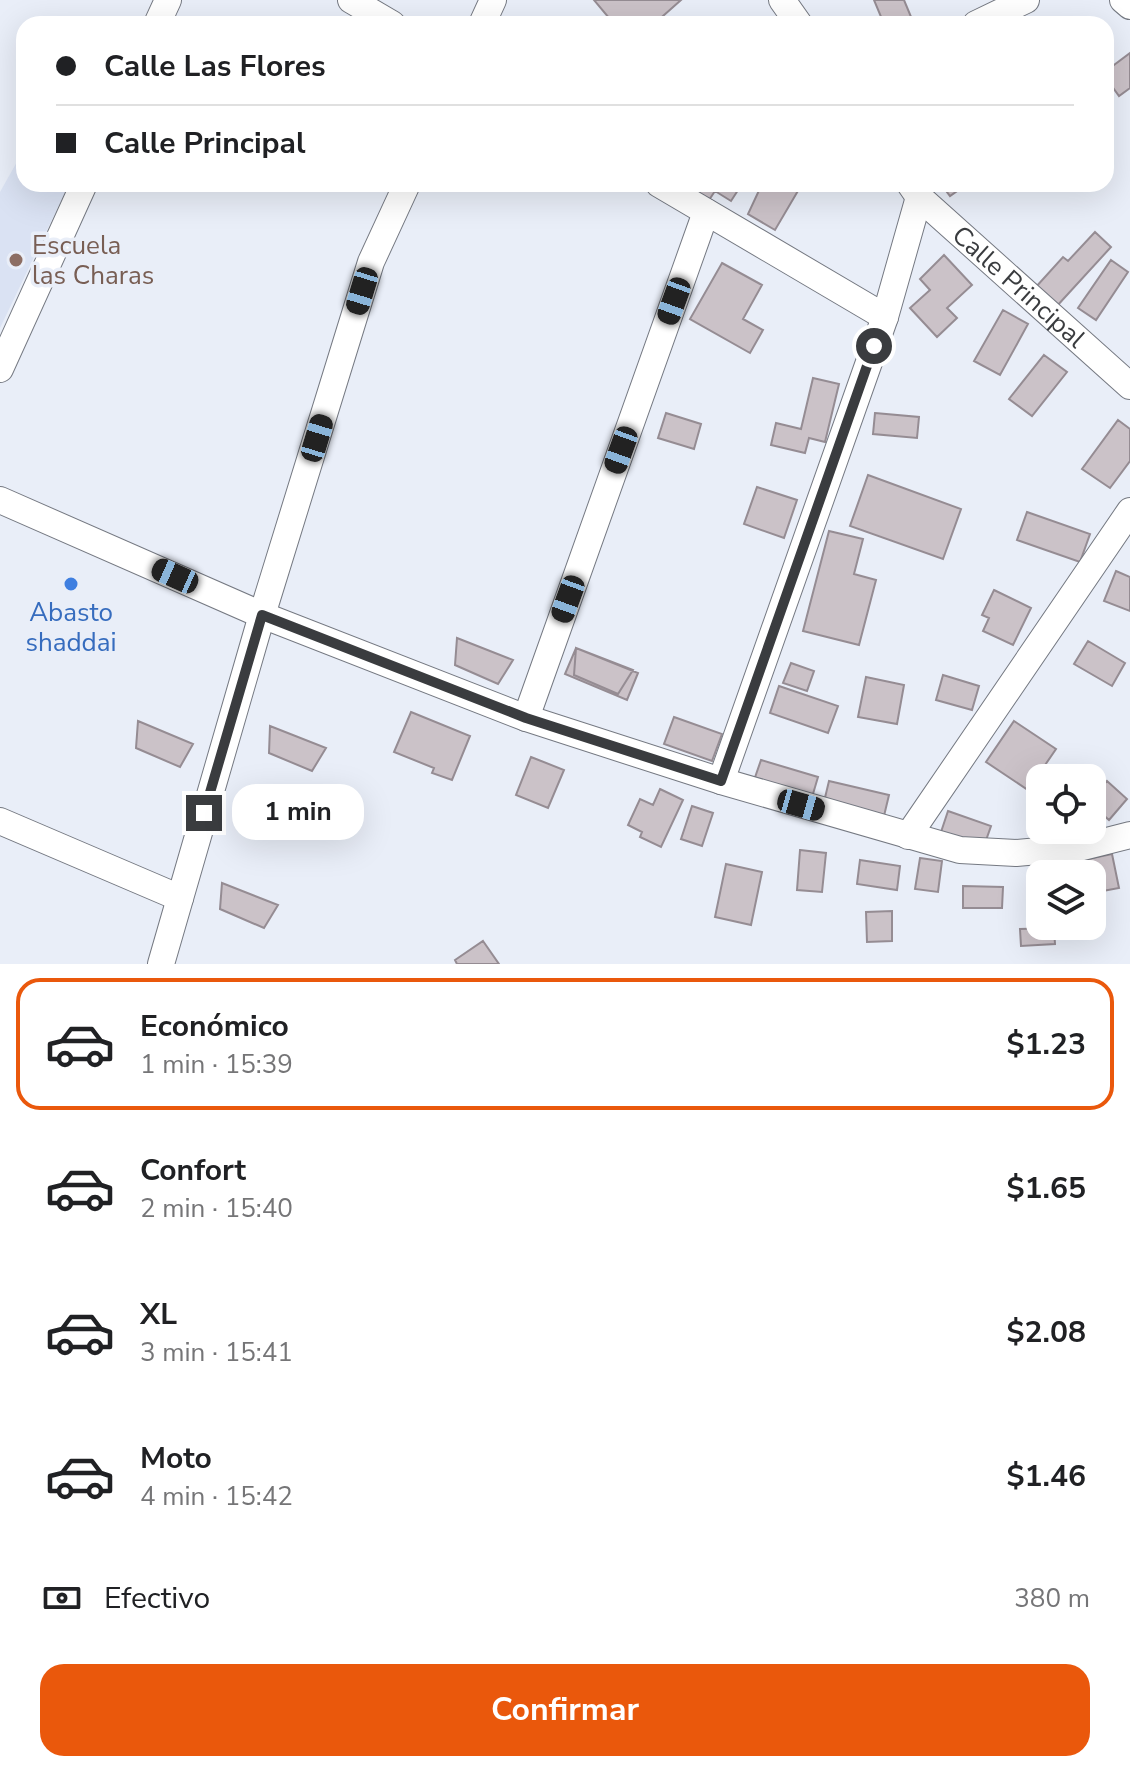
<!DOCTYPE html>
<html lang="es">
<head>
<meta charset="utf-8">
<style>
	:root { --surface:#fff; --page:#f2f2f2; --text:#202124; --muted:#757577; --line:#e0e0e0; --accent:#ea580c }
	body { margin:0; font-family:"Nunito Sans",sans-serif; background:var(--page); color:var(--text); height:100vh; display:flex; flex-direction:column; font-size:30px; white-space:nowrap }
	* { box-sizing:border-box; margin:0 }
	p { font-size:26px; color:var(--muted) }
	.icon { flex:none; width:44px; height:44px; fill:none; stroke:currentColor; stroke-width:2; stroke-linecap:round; stroke-linejoin:round }
	.map { position:relative; height:964px; overflow:hidden }
	.side { display:flex; flex-direction:column; background:var(--surface); flex:1 }
	.side>* { flex:none }
	.banner { position:absolute; left:16px; top:16px; width:1098px; height:176px; border-radius:24px; box-shadow:0 8px 32px #0002; display:grid; align-content:center; height:176px; padding:0 40px; background:var(--surface) }
	.fabs { position:absolute; left:1026px; top:764px; display:grid; gap:16px }
	.fabs a { display:grid; place-items:center; width:80px; height:80px; border-radius:16px; background:var(--surface); box-shadow:0 8px 32px #0002; font-size:40px }
	.end { position:absolute; width:36px; height:36px; margin:-18px; border:10px solid #3a3c3f; background:#fff; box-shadow:0 0 0 4px #fff }
	.from { border-radius:50% }
	.bubble { position:absolute; height:56px; border-radius:24px; background:var(--surface); box-shadow:0 8px 32px #0002; font-size:26px; font-weight:700; line-height:56px; text-align:center }
	.car { position:absolute; width:24px; height:48px; margin:-24px -12px; border-radius:10px; box-shadow:0 0 6px 2px #0007; background:linear-gradient(#222 24%,#8ab4d8 0 40%,#222 0 76%,#8ab4d8 0 86%,#222 0) }
	.banner b { display:flex; align-items:center; gap:28px; height:76px; font-size:30px }
	.banner b+b { border-top:2px solid var(--line) }
	.banner i { width:20px; height:20px; background:var(--text) }
	ul { padding:14px 0 0; list-style:none }
	li { display:flex; align-items:center; gap:24px; height:132px; margin:0 16px 12px; padding:0 24px; border:4px solid transparent; border-radius:24px }
	li div { flex:1 }
	li b { display:block; font-size:30px }
	li em { font-style:normal; font-weight:700 }
	li.current { border-color:var(--accent) }
	li>.icon { width:72px; height:72px; stroke-width:1.5 }
	.pay { display:flex; align-items:center; gap:20px; height:88px; padding:0 40px; font-size:30px }
	.pay p { margin-inline-start:auto }
	.button { display:flex; gap:16px; margin-top:auto; padding:16px 40px }
	.button a { flex:1; height:92px; border-radius:24px; background:var(--accent); color:#fff; font-size:32px; font-weight:700; line-height:92px; text-align:center }
	.map>svg:first-child { display:block }
	.built { fill:#dae2f3 }
	.building { fill:#cbc2c8; stroke:#958c93; stroke-width:2 }
	.lines { fill:none; stroke-linecap:round; stroke-linejoin:round }
	.minor-casing { stroke:#757982; stroke-width:28 }
	.minor { stroke:#fff; stroke-width:26 }
	.route { stroke:#3a3c3f; stroke-width:10 }
	.education-dot { fill:#8d6e63; stroke:#e9eef8; stroke-width:3 }
	.shop-dot { fill:#3f7fe0; stroke:#e9eef8; stroke-width:3 }
	.labels { text-anchor:middle; dominant-baseline:central; stroke-width:7; stroke-linejoin:round; paint-order:stroke }
	.education-label { font-size:26px; fill:#785e54; stroke:#e9eef8; text-anchor:start }
	.street-label { font-size:26px; fill:#3a3c3f; stroke:#e9eef8 }
	.shop-label { font-size:26px; fill:#366cbe; stroke:#e9eef8 }
</style>
</head>
<body>
<div class="map">
<svg width="1130" height="964" viewBox="0 0 1130 964">
	<rect width="100%" height="100%" fill="#e9eef8"/>
	<path class="built" d="M22,153L24,154V184H69L0,328V192Z"/>
	<path class="building" d="M594,0H681L654,24H614Z
		M874,0H904L914,24H884Z
		M1130,53V88L1119,96L1106,78V71Z
		M687,184H742L731,201L715,191L709,200Z
		M762,184H802L775,230L748,214Z
		M941,184H967L950,196Z
		M1095,232L1111,247L1056,307L1035,288L1063,257L1068,261Z
		M944,255L972,285L947,308L957,318L937,337L910,308L930,290L920,279Z
		M1111,260L1128,272L1096,320L1078,308Z
		M722,263L762,285L743,319L763,330L750,353L690,319Z
		M1003,310L1028,324L1000,375L974,361Z
		M1044,355L1067,372L1032,416L1009,399Z
		M813,378L839,384L825,442L809,438L805,453L771,445L776,423L801,429Z
		M666,413L701,424L694,449L658,438Z
		M875,413L919,417L917,438L873,434Z
		M1118,420L1130,429V461L1110,488L1082,469Z
		M868,475L961,509L943,559L850,526Z
		M757,487L797,500L784,538L744,524Z
		M1027,512L1090,534L1080,562L1017,540Z
		M829,531L863,539L854,574L876,580L859,645L803,631Z
		M1116,571L1130,577V611L1104,601Z
		M994,590L1031,608L1013,645L983,631L989,618L982,615Z
		M457,638L513,660L498,684L455,665Z
		M1088,641L1125,663L1112,686L1074,664Z
		M576,648L633,670L618,694L574,675Z
		M576,648L638,673L627,700L565,674Z
		M791,663L814,671L807,691L783,683Z
		M943,675L979,686L972,710L936,700Z
		M866,677L904,685L897,724L858,717Z
		M779,686L838,706L828,733L770,713Z
		M411,712L470,736L452,780L432,773L434,768L394,752Z
		M674,717L722,734L712,761L664,744Z
		M138,721L193,744L180,767L136,748Z
		M1014,721L1056,749L1028,790L986,762Z
		M270,726L326,748L312,771L269,753Z
		M531,757L564,770L548,808L516,795Z
		M761,760L818,777L810,804L752,786Z
		M829,781L889,795L883,820L823,806Z
		M1107,781L1127,799L1109,820L1092,805V797Z
		M660,789L683,800L661,847L640,837L642,832L628,825L640,799L653,805Z
		M692,806L713,813L702,846L681,839Z
		M948,811L991,826L984,846L941,832Z
		M800,850L826,853L822,892L797,890Z
		M1112,854L1119,888L1092,893V874H1086L1083,860Z
		M920,858L942,861L938,892L915,889Z
		M860,860L900,866L897,890L857,884Z
		M726,864L762,872L751,925L715,917Z
		M222,883L278,905L264,928L220,909Z
		M963,886L1003,887L1002,908H963Z
		M892,911V941L867,942L866,912Z
		M1054,928L1055,944L1021,946L1020,929Z
		M483,941L499,964H457L455,960Z"/>
	<g class="lines">
		<defs>
			<g id="minor">
				<path d="M351,0L392,24"/>
				<path d="M782,0L799,24"/>
				<path d="M1123,0L1130,6"/>
				<path d="M157,24L168,0"/>
				<path d="M482,24L493,0"/>
				<path d="M976,24L1026,0"/>
				<path d="M659,184L885,317"/>
				<path id="s1" d="M910,184L919,197L1130,386"/>
				<path d="M0,369L84,184"/>
				<path d="M0,500L262,615L526,718L721,781L960,850L1016,853L1083,847L1130,835"/>
				<path d="M526,718L706,212"/>
				<path d="M721,781L885,317L919,197"/>
				<path d="M0,821L180,898"/>
				<path d="M908,836L1130,511"/>
				<path d="M161,964L262,615L371,262L407,184"/>
			</g>
		</defs>
		<use href="#minor" class="minor-casing"/>
		<use href="#minor" class="minor"/>
	</g>
	<g class="lines">
		<path class="route" d="M204,813L262,615L526,718L721,781L874,346"/>
	</g>
	<circle class="education-dot" cx="16" cy="260" r="8"/>
	<circle class="shop-dot" cx="71" cy="584" r="8"/>
	<g class="labels">
		<g class="education-label">
			<text x="32" y="245">Escuela<tspan x="32" dy="30">las Charas</tspan></text>
		</g>
		<g class="street-label">
			<text stroke="none"><textPath href="#s1" startOffset="150">Calle Principal</textPath></text>
		</g>
		<g class="shop-label">
			<text x="71" y="612">Abasto<tspan x="71" dy="30">shaddai</tspan></text>
		</g>
	</g>
</svg>
<div class="fabs">
<a><svg class="icon" aria-label="locate" viewBox="0 0 24 24"><circle cx="12" cy="12" r="6"/><path d="M12 2v4M12 18v4M2 12h4M18 12h4"/></svg></a>
<a><svg class="icon" aria-label="layers" viewBox="0 0 24 24"><path d="M12 4l9 5-9 5-9-5zM3 14l9 5 9-5"/></svg></a>
</div>
<i class="end from" style="left:874px;top:346px"></i>
<i class="end" style="left:204px;top:813px"></i>
<div class="bubble" style="left:232px;top:784px;width:132px">1 min</div>
<i class="car" style="left:362px;top:291px;rotate:197deg"></i>
<i class="car" style="left:674px;top:301px;rotate:200deg"></i>
<i class="car" style="left:317px;top:438px;rotate:17deg"></i>
<i class="car" style="left:621px;top:450px;rotate:200deg"></i>
<i class="car" style="left:175px;top:576px;rotate:294deg"></i>
<i class="car" style="left:568px;top:599px;rotate:200deg"></i>
<i class="car" style="left:801px;top:805px;rotate:106deg"></i>
<div class="banner">
<b><i class="from"></i>Calle Las Flores</b>
<b><i></i>Calle Principal</b>
</div>
</div>
<section class="side">
<ul>
<li class="current"><svg class="icon" aria-label="car" viewBox="0 0 24 24"><path d="M5 17H2v-5l4-1 3-4h7l3 4 3 1v5h-3M9 17h6M6 11h13"/><circle cx="7" cy="17" r="2"/><circle cx="17" cy="17" r="2"/></svg><div><b>Económico</b><p>1 min · 15:39</p></div><em>$1.23</em></li>
<li><svg class="icon" aria-label="car" viewBox="0 0 24 24"><path d="M5 17H2v-5l4-1 3-4h7l3 4 3 1v5h-3M9 17h6M6 11h13"/><circle cx="7" cy="17" r="2"/><circle cx="17" cy="17" r="2"/></svg><div><b>Confort</b><p>2 min · 15:40</p></div><em>$1.65</em></li>
<li><svg class="icon" aria-label="car" viewBox="0 0 24 24"><path d="M5 17H2v-5l4-1 3-4h7l3 4 3 1v5h-3M9 17h6M6 11h13"/><circle cx="7" cy="17" r="2"/><circle cx="17" cy="17" r="2"/></svg><div><b>XL</b><p>3 min · 15:41</p></div><em>$2.08</em></li>
<li><svg class="icon" aria-label="car" viewBox="0 0 24 24"><path d="M5 17H2v-5l4-1 3-4h7l3 4 3 1v5h-3M9 17h6M6 11h13"/><circle cx="7" cy="17" r="2"/><circle cx="17" cy="17" r="2"/></svg><div><b>Moto</b><p>4 min · 15:42</p></div><em>$1.46</em></li>
</ul>
<div class="pay"><svg class="icon" aria-label="cash" viewBox="0 0 24 24"><path d="M3 7h18v10H3z"/><circle cx="12" cy="12" r="2"/></svg>Efectivo<p>380 m</p></div>
<div class="button"><a>Confirmar</a></div>
</section>
</body>
</html>
